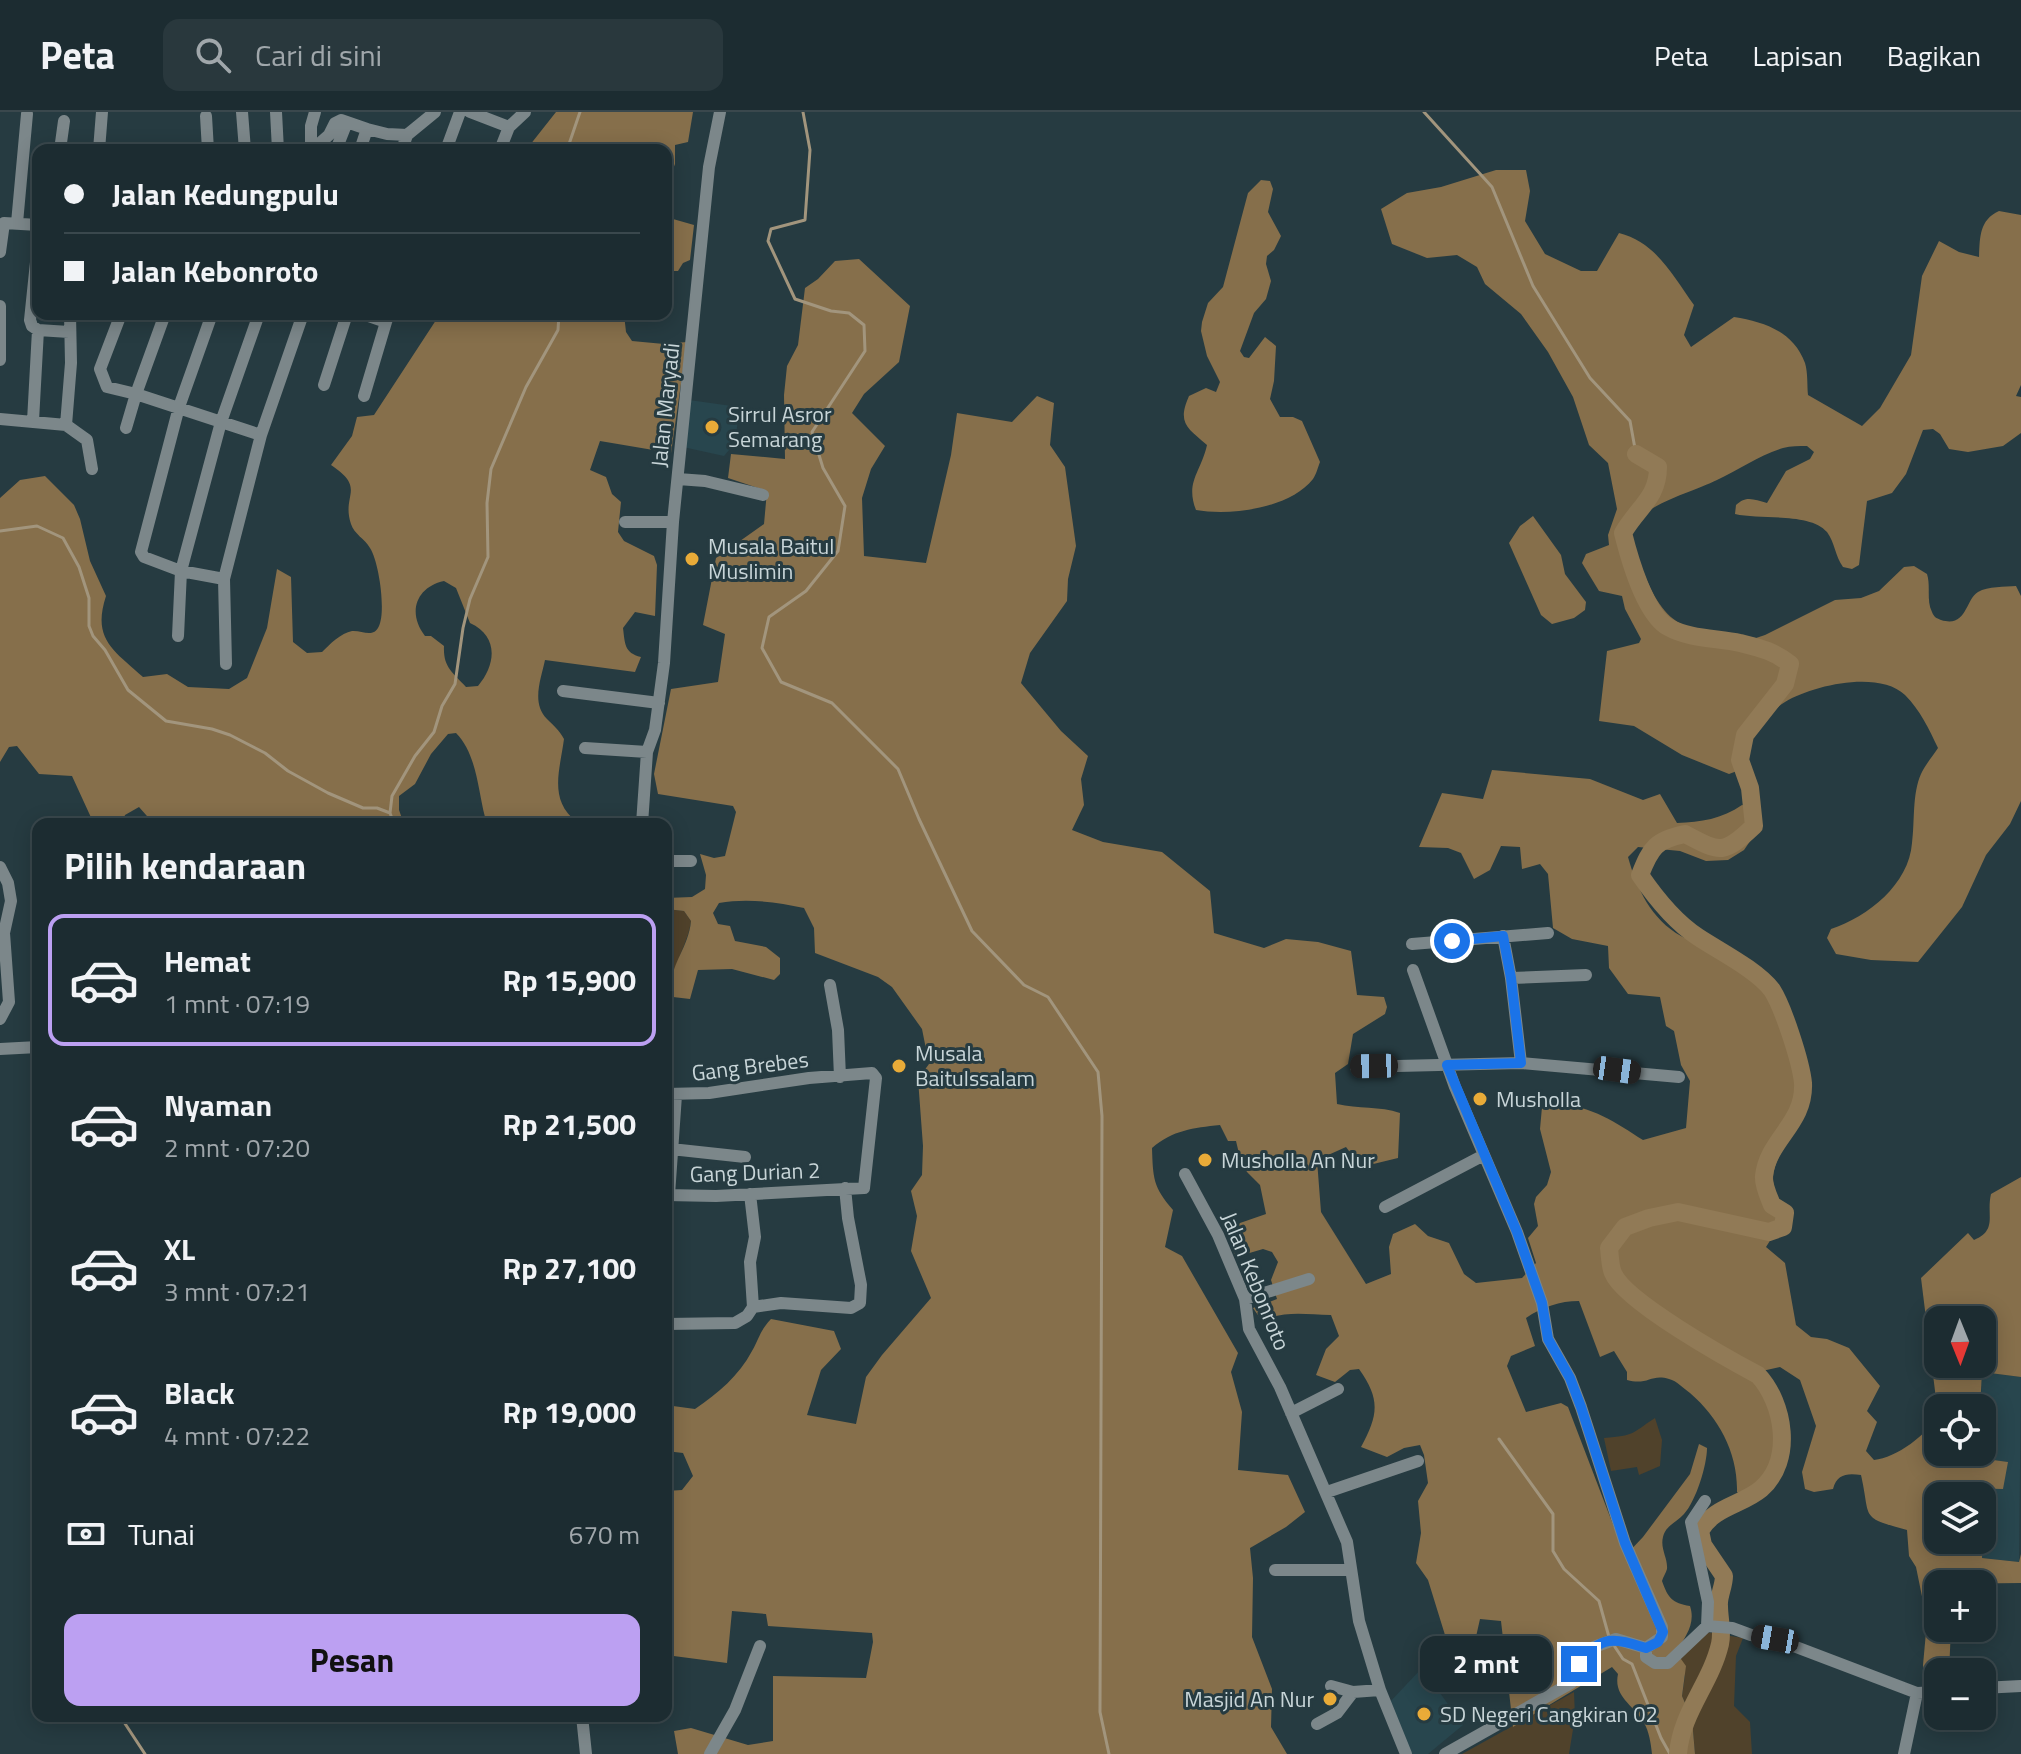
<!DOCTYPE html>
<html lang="id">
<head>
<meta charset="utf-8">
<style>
	:root { --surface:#1c2c31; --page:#29383d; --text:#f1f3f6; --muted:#a0a7ab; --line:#3a484d; --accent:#bca0f2 }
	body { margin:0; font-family:"Titillium Web",sans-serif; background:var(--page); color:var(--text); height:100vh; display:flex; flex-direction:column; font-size:30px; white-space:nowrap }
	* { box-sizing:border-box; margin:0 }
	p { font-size:26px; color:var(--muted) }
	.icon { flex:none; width:44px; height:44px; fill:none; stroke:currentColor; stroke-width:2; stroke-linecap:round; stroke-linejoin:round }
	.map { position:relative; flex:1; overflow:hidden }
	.details { position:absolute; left:32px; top:706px; width:640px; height:904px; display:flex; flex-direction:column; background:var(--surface); border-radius:16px; box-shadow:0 4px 20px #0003,0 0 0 2px var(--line) }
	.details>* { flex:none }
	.hud { position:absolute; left:32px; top:32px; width:640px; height:176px; border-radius:16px; box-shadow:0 4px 20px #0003,0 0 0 2px var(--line); display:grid; align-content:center; height:176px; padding:0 32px; background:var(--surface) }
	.needle { width:52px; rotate:179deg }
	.controls { position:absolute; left:1924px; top:1194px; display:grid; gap:16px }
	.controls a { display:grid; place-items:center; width:72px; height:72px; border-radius:16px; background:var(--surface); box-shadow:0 4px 20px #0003,0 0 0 2px var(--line); font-size:40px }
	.end { position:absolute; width:36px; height:36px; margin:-18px; border:10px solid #1a73e8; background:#fff; box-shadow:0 0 0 4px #fff }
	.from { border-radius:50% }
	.bubble { position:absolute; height:56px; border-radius:16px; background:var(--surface); box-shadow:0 4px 20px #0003,0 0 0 2px var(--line); font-size:26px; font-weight:700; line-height:56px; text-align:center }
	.car { position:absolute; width:24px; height:48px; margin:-24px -12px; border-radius:10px; box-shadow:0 0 6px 2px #0007; background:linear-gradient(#222 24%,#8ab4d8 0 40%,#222 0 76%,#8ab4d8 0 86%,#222 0) }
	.hud b { display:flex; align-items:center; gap:28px; height:76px; font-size:30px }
	.hud b+b { border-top:2px solid var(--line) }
	.hud i { width:20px; height:20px; background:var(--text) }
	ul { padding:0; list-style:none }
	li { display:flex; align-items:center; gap:24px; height:132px; margin:0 16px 12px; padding:0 16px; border:4px solid transparent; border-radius:16px }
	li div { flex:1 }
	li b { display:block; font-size:30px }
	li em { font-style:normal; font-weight:700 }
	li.on { border-color:var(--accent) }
	li>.icon { width:72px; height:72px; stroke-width:1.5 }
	h2 { padding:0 32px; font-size:36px; line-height:96px }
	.pay { display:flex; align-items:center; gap:20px; height:88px; padding:0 32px; font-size:30px }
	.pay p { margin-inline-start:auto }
	.primary-button { display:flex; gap:16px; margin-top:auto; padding:16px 32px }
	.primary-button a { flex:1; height:92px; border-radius:16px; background:var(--accent); color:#111; font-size:32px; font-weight:700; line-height:92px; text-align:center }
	header { display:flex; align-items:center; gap:48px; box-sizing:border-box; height:112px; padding:0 40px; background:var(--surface); border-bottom:2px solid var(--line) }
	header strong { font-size:38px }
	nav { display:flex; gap:44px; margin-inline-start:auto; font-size:28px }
	.search { width:560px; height:72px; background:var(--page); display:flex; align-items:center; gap:20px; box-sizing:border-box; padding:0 28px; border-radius:16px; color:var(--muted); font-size:30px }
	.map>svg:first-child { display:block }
	.built { fill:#28464e }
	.green { fill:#50422b }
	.forest { fill:#866f4b; fill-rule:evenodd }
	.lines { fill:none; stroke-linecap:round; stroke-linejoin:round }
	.stream { stroke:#a2957d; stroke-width:3 }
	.river { stroke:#917a56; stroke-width:18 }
	.minor { stroke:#7c878a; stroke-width:12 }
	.route { stroke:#1a73e8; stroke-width:10 }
	.poi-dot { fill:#e9ab38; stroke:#263b41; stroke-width:3 }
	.labels { text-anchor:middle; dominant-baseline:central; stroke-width:6; stroke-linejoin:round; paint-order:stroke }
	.street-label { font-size:22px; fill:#c8d5d8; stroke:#263b41 }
	.poi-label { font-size:22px; fill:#c8d5d8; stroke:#263b41; text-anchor:start }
</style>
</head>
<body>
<header>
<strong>Peta</strong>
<div class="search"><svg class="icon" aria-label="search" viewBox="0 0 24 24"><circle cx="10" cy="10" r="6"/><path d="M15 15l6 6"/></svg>Cari di sini</div>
<nav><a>Peta</a><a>Lapisan</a><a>Bagikan</a></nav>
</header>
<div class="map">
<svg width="2021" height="1642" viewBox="0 0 2021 1642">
	<rect width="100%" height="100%" fill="#263b41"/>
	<path class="built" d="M689,288L739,295L735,336L729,338L724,344L683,335Z
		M1981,1260L2021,1265L2019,1450L1982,1446V1384H1957L1958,1376L2007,1350L1978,1346L1979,1340H1982Z
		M1422,1556L1463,1613L1428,1642H1410L1388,1592Z"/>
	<path class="green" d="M666,797L684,799L691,809C688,834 667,860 673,885H666Z
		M1655,1306L1662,1328L1660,1354L1639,1363L1637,1355L1611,1359L1604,1326C1636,1323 1629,1323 1655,1306Z
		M1706,1520L1743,1526L1736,1544L1734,1594L1750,1610L1752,1642H1695L1692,1607L1682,1584L1685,1564L1679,1545Z
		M1574,1580L1575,1605L1569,1642H1462Z"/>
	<path class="forest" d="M556,0H693L688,30L675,33V52L666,75V38H526Z
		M1496,58H1526L1530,79L1525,109L1545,142L1581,159H1597L1619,121C1656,130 1673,164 1694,193L1684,223L1691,235L1734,205C1764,210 1793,219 1805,251C1808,261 1807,273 1808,283L1862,314L1880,296L1911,243L1922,164L1939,129L1959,140L1979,145C1980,126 1979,108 1999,99L2021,103V273L2016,284L2021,285V321L2003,334L1968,340L1949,337L1940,322L1933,317L1923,318L1906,362L1892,381L1867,389L1859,453L1852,457L1843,455C1835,444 1835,431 1827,420C1810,400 1760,408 1735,402L1736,393C1747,383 1754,388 1767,391L1786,359L1810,347L1814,340L1807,334C1799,334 1791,334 1783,336C1760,343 1738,358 1717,368C1695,379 1650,391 1636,410C1628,420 1634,435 1638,445C1664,520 1683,519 1756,526L1765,523L1835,488L1861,486L1879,479L1904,455L1914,454L1927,462C1931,474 1926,488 1932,500C1934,505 1936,506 1941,508C1967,516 1965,488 1978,480C1988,474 2005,475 2016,474L2021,484V689L2010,712L1986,743L1962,795L1918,850L1871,848L1836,842L1827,826L1831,817C1868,805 1909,772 1912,731C1915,709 1912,682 1921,662C1925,653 1933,644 1938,636C1929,617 1920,598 1905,583C1879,558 1813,573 1785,590C1772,598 1760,613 1749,625L1745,656L1729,662L1682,643L1634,614L1599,609L1607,539L1639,531L1641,527L1625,497L1622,484L1599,479L1582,451L1586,442L1609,433L1608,423L1617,397L1608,351L1589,333L1573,285L1548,240L1521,202L1485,172L1477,155L1457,143L1427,146L1392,132L1381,97L1407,81L1441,75Z
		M1261,68L1270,69L1273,77L1268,100L1281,124L1274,138L1267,144L1266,152L1271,169L1266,187L1254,201L1240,239L1244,245L1249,246L1265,225L1276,234L1274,269L1270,287L1280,305H1293L1302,309L1320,350C1318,355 1316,363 1313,367C1289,397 1230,404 1196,398C1185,370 1201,360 1207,333C1187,316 1177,311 1189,284L1206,276L1216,280L1220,270L1207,244L1201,219L1202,210L1208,191L1223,175L1248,81Z
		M666,105L694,113L690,148L683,151L678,159H666Z
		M859,147L910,194L899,250L864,282L852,301L885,334L871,357L862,386L864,444L926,451L951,343L957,301L1012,310L1037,284L1054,291L1050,333L1065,355L1076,434L1068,467L1067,489L1030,541L1021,571L1061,619L1088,644L1081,667L1084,693L1072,718L1103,730L1162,740L1210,779L1214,821L1264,836L1286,827L1318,830L1351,839L1357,883L1384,885L1387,895L1385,902L1353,922L1348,952L1335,961L1337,992C1358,997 1380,994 1400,1001L1398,1046L1361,1055L1346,1035L1317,1048L1321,1100L1366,1172L1391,1162L1389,1135L1393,1122L1415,1112L1428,1124L1449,1131L1464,1162L1476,1171L1522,1166L1536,1151L1528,1126L1538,1114L1534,1092L1536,1085L1547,1073L1551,1060L1540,1017L1542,995C1580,986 1612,1008 1643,1028L1686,1016L1690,969L1681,953L1674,919L1666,914L1660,885L1628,882L1609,856L1608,834L1572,827L1553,816L1548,762L1540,752L1522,757L1520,735L1501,734L1490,758L1474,767L1461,741L1448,736L1419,735L1442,681L1483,687L1492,658L1590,667L1643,688L1660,682L1677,711C1701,710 1722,707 1742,693L1754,695L1755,722L1744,738L1728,748L1706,749L1680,739L1638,735L1628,745C1637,777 1651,807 1681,824C1687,827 1697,831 1704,832C1710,833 1717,831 1722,833C1739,841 1772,870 1780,887C1790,910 1805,952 1804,976C1804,983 1804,993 1802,1000C1791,1037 1752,1058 1788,1100V1114L1773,1124L1766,1135L1785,1151L1796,1213L1811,1225L1827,1227L1849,1236L1880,1274L1867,1299L1877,1310L1866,1339L1874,1348C1896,1346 1928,1322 1938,1303L1921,1166L1968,1121L1974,1128C1998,1118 1986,1103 1991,1082L2021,1065V1265L1982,1260L1980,1296H1938V1340H1979V1346L2008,1350L2003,1377L1959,1376L1957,1384H1938V1428H1982L1983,1413L1982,1446L2019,1450L2021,1442V1471L1938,1472V1516H1951L1949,1560H1938V1574L1925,1570L1923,1553L1927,1509L1916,1455L1909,1444L1907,1418C1859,1405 1871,1407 1861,1363C1847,1361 1837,1362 1833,1377L1814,1380L1805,1377L1802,1360L1816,1314L1800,1268L1780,1255L1762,1259L1758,1271C1792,1313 1785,1351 1745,1386L1737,1380C1738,1341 1719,1306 1690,1281C1683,1276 1677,1269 1669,1267C1651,1261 1648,1274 1627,1268V1260L1614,1239L1600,1245L1579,1189C1560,1189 1542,1195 1526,1206L1535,1234L1511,1244L1507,1254L1526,1300L1561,1291L1568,1295L1625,1444L1643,1425L1690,1362L1699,1332L1707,1336C1707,1353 1696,1389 1684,1402C1676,1411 1666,1413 1663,1425C1660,1437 1668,1446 1667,1457C1666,1461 1663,1465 1662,1469C1668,1486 1672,1491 1690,1494C1696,1512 1685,1525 1676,1540L1686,1554L1682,1584L1692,1607L1695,1642H1652C1651,1632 1649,1619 1644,1611C1634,1593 1613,1585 1618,1562L1612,1555L1513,1615L1501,1509L1480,1507L1473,1538L1467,1548L1433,1572L1422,1556L1427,1541L1445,1523L1428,1468L1416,1451L1421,1421L1418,1389L1428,1371L1424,1343L1420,1333L1404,1336L1387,1345L1361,1335C1378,1303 1381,1288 1359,1257L1350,1258L1335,1270L1316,1263L1326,1237L1339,1224L1331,1203C1306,1203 1287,1198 1262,1209L1253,1196L1277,1187L1271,1168L1278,1150L1272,1140L1263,1137L1236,1145L1228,1127L1240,1111L1266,1102L1260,1073L1247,1060L1241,1050L1236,1029H1228L1220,1013C1193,1016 1173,1018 1152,1036C1153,1066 1153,1075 1173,1098L1165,1135L1182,1144L1238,1241L1231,1260L1242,1300L1238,1358L1288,1363L1305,1400L1286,1415L1250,1436L1253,1466L1252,1525L1272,1577L1271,1615L1287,1642H678L674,1619L691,1616L748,1633L773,1629V1564L866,1566L873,1530L872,1521L768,1514L766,1502L732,1499L727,1551L666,1543L669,1465L666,1379L682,1378L693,1364L683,1341L666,1339V1287L673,1294L695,1297C718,1281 739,1264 752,1239C760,1225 759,1220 771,1207L834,1219L841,1237L821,1258L807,1303L856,1312L866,1265L882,1243L931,1186L911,1139L917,1104L911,1079L922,1063L923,1034L918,967L929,952L922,917L892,875L878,865L815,841L814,816L804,796C776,790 747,786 719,791L713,801L718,812L730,814L735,829L766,835L780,846V862L774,868L732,857L698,858L690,887L673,885C666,854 688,840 691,809L684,799L666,797V786L692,785L705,777L706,763L700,742L714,746L725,744L736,700L733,694L658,682L654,662L671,577L718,570L725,522L703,513L716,446L764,412L767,379L728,366L731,342L785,347L784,283L787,254L798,233L805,176L818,167L835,149ZM1938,1208H1982V1252H1938Z
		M440,202H624L626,220L632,229L664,232L687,230L671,341L600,329L590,358L606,365L612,382L621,390L618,420L624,429L654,444L657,453L655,504L635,500L623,516C625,531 624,541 641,545L635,560L545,548C541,567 531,591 547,607C554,614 559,618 564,627C560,658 548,688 577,710L619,712H497L485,705C478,679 477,642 456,621L448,622L431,642L415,672L399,684V698L404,712H154L139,695L125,703L122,712H94L72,664L39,662L17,634L9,635L0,650V386L20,368L45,364L74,393L80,407L90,449L106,484C92,527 113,538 143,565L167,562L188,575L229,577L247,566L267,516L277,457L291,465L293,530L307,541L322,540C330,532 341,521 352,519C362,518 373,527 379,514C386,499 379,450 370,436C365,427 354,422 351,412C341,382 367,377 331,353L352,324L357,305L374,303ZM444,469L456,476L470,511C499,524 496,553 478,574L466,575C452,560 443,555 444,534L431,524H425C407,501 416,475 444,469Z
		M1533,404L1561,443L1565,462L1586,490L1585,498L1574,506L1552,512L1541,503L1509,431L1520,414Z"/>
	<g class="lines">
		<path class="stream" d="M803,0L810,38L805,108L771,117L768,129L795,187L831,199L849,201L864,213L865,239L812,320L823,356L845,394L838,439L806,479L769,505L762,536L781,570L832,591L898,657L919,707L972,819L1024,873L1048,885L1098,960L1102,1004L1100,1600L1109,1642
			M1424,0L1492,75L1533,174L1590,266L1630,309L1636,342
			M567,38L580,0
			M0,419L37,414L63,426L79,455L89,486V514L93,524L105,538L128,578L166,609L212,617L230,623L265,641L288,659L328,681L363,696H377L390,701
			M390,701L392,684L415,644L434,620L442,594L455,572L463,516L470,487L488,445L487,391L491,357L526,275L558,218L559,202
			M390,701L394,712
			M1499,1327L1553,1402V1439L1564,1457L1599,1489L1609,1525
			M1613,1532L1623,1547L1632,1552L1661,1626L1670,1642
			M120,1604L145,1642"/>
		<path class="river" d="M1636,342L1658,355C1658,386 1638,395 1623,421C1629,445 1645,502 1668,515C1689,527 1717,526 1740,531C1760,536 1774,539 1790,552L1785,572L1745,623L1740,648L1750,676L1754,714C1723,743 1721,741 1685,722C1656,728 1651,735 1640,763C1655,785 1675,810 1698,825C1719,839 1757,858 1772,878C1783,895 1801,950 1803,971C1805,1012 1768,1027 1764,1064C1763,1073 1769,1085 1772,1093L1785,1101L1783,1115L1769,1120L1678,1100L1649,1106L1625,1115L1609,1136C1610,1144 1610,1154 1613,1161C1624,1189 1728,1247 1758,1263C1784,1291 1794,1348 1761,1377C1742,1393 1713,1395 1700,1419L1703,1433L1724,1464C1724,1474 1718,1485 1719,1494C1719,1507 1723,1519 1720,1532C1711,1571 1681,1601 1678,1642"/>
		<path class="minor" d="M242,0L245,38
			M276,0L278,38
			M470,0L509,15
			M206,4L208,38
			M60,38L64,9
			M99,38L102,0
			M311,38V14L315,0
			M312,38L329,23L335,11L341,8L367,17
			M336,38L347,10
			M360,38L367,17L387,22L407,23
			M402,38L407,23L435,0
			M446,38L460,0
			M500,38L509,15L525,0
			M17,111L27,2
			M0,140L4,111L38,113
			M0,194V248
			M121,202L100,257L107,275L136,282L126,316
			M165,202L136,282L261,323
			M212,202L179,295L141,440L144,445L181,459L224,467L226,552
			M363,202L386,210L389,202
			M38,218L69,220
			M324,273L347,202
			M364,284L386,210
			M0,307L66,313L87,328L92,357
			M33,309L38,218L32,214L30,208L38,131
			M66,313L71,251L70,202
			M678,367L705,369L763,383
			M625,410H673
			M224,467L261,323L303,202
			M178,524L181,459L221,310L259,202
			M563,579L659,591
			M585,636L647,640
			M642,712L647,640L655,618L664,551L673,410L709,55L720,0
			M666,749H691
			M0,755L8,771L11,789L4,821L9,890L0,907
			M1503,824L1511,866L1521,951
			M1412,832L1548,821
			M1413,858L1455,975L1517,1120L1542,1191L1548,1227L1570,1266L1581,1295L1625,1431L1662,1515V1525L1646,1536V1545L1655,1551H1668L1707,1514L1732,1516L1751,1523L1775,1527L1917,1581L1938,1580
			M1511,866L1586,863
			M830,873L838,918L840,965
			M0,937L38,935
			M1356,955L1521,951L1679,965
			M666,982L709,981L809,966L872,961L876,966L864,1076L716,1084L666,1083
			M671,1037L745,1045
			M1185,1062L1218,1123L1245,1187L1249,1217L1280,1275L1347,1430L1359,1509L1380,1578L1406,1642
			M669,1083L676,983
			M1385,1095L1484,1043
			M1245,1187L1309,1167
			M753,1195L781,1191L851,1196L860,1191L861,1173L848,1106L845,1076
			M666,1212L735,1211L747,1204L753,1195L750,1150L755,1125L750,1082
			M1291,1301L1338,1277
			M1327,1380L1418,1349
			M1705,1389L1691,1410L1708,1490L1707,1514
			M1275,1458H1350
			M1331,1574L1353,1580L1380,1578
			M1982,1576L2021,1574
			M582,1604L586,1642
			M1317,1612L1337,1601L1353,1580
			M710,1642L735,1598L760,1534
			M1445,1642L1571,1571L1579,1552L1594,1535L1616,1527L1646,1536
			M1904,1642L1917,1581"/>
	</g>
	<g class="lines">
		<path class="route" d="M1452,829L1503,824L1511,866L1521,951L1447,953L1517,1120L1542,1191L1548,1227L1570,1266L1581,1295L1625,1431L1663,1520L1658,1530L1646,1536C1614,1526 1601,1522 1579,1552"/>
	</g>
	<g class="poi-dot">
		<circle cx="712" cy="315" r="8"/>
		<circle cx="692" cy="447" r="8"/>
		<circle cx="899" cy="954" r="8"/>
		<circle cx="1480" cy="987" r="8"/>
		<circle cx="1205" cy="1048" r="8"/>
		<circle cx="1330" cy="1587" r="8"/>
		<circle cx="1424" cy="1602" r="8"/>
	</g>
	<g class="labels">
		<g class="street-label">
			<text transform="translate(665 293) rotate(-84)">Jalan Maryadi</text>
			<text transform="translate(750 954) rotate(-7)">Gang Brebes</text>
			<text transform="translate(755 1060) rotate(-2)">Gang Durian 2</text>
			<text transform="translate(1256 1169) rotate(68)">Jalan Kebonroto</text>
		</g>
		<g class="poi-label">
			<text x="728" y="302">Sirrul Asror<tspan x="728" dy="25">Semarang</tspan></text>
			<text x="708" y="434">Musala Baitul<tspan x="708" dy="25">Muslimin</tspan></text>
			<text x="915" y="941">Musala<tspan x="915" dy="25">Baitulssalam</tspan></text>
			<text x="1496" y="987">Musholla</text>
			<text x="1221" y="1048">Musholla An Nur</text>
			<text x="1314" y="1587" text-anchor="end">Masjid An Nur</text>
			<text x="1440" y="1602">SD Negeri Cangkiran 02</text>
		</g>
	</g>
</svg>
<div class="controls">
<a><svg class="needle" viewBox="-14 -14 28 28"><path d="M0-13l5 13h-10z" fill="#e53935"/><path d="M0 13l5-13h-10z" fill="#a0a7ab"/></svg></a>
<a><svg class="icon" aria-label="locate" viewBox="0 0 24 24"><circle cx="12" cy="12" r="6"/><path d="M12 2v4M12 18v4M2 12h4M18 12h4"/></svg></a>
<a><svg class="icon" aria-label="layers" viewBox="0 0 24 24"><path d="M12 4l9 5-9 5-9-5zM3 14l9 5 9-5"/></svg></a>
<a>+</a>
<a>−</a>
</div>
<i class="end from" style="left:1452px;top:829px"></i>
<i class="end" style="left:1579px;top:1552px"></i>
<div class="bubble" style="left:1420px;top:1524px;width:132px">2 mnt</div>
<i class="car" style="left:1374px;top:954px;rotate:269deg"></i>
<i class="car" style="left:1617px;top:958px;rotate:98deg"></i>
<i class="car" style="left:1775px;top:1527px;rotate:280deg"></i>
<div class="hud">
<b><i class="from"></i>Jalan Kedungpulu</b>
<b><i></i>Jalan Kebonroto</b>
</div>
<section class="details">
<h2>Pilih kendaraan</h2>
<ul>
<li class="on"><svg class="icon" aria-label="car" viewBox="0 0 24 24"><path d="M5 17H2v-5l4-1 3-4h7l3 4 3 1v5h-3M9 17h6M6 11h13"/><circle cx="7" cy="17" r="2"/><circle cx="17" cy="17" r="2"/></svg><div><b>Hemat</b><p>1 mnt · 07:19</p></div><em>Rp 15,900</em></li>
<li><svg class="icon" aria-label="car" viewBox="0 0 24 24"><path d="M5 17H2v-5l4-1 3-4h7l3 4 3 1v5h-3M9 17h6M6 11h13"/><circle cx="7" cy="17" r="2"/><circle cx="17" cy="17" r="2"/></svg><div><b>Nyaman</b><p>2 mnt · 07:20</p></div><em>Rp 21,500</em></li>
<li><svg class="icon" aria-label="car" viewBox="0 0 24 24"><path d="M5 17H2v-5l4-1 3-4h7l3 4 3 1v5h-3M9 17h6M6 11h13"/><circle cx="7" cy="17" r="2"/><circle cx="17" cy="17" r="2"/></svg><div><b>XL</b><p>3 mnt · 07:21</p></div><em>Rp 27,100</em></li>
<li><svg class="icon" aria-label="car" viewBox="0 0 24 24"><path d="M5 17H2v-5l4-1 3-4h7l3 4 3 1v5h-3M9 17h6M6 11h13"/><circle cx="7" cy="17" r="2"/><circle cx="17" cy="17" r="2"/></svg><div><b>Black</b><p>4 mnt · 07:22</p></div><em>Rp 19,000</em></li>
</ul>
<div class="pay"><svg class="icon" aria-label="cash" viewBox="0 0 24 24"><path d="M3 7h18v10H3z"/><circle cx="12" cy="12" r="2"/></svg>Tunai<p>670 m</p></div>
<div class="primary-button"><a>Pesan</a></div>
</section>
</div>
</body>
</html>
